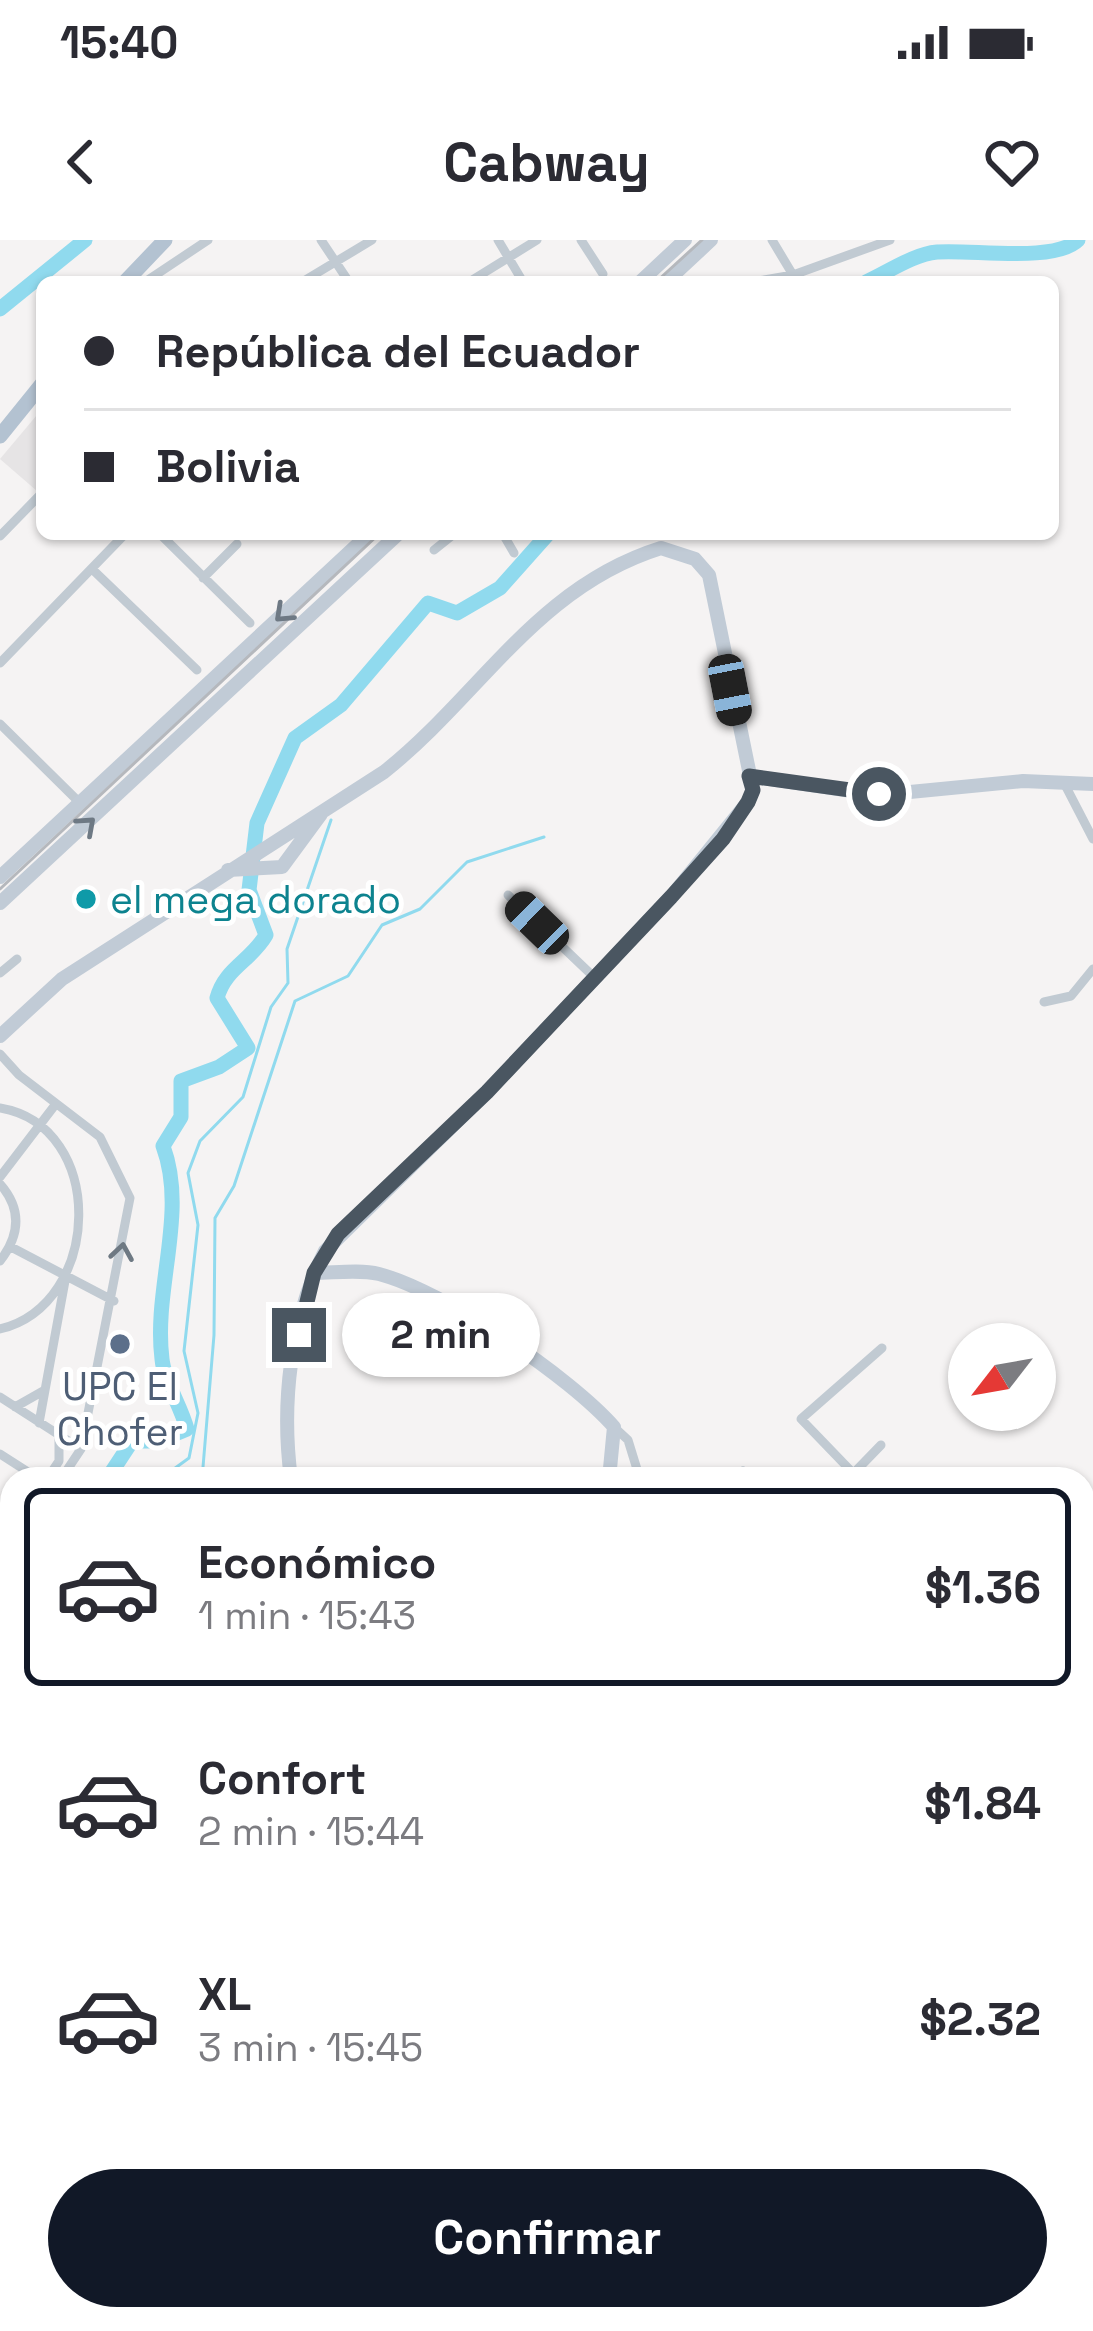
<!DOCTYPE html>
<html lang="es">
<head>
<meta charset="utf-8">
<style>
	:root { --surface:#fff; --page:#f2f2f3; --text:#2b2b33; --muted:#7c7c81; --line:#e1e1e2; --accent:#111827 }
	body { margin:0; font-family:"Space Grotesk",sans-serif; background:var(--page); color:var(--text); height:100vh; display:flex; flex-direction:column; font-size:45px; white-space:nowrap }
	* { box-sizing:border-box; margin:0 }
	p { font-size:39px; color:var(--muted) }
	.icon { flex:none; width:66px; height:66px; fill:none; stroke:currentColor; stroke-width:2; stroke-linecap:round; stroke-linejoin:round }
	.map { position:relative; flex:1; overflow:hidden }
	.side { position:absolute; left:0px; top:1227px; width:1095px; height:864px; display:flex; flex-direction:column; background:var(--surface); border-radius:36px 36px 0 0; box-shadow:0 3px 9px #0004 }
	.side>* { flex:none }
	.hud { position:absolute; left:36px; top:36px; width:1023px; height:264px; border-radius:18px; box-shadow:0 3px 9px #0004; display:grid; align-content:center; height:264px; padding:0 48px; background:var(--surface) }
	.needle { width:78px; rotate:239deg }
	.fabs { position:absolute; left:948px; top:1083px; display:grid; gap:24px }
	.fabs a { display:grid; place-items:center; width:108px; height:108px; border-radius:50%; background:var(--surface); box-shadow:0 3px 9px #0004; font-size:60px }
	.end { position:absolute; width:54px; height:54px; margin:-27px; border:15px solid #4a5661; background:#fff; box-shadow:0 0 0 6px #fff }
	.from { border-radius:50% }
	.bubble { position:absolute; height:84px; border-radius:42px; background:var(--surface); box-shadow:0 3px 9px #0004; font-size:39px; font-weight:700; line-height:84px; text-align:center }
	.car { position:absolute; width:36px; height:72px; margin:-36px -18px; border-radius:15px; box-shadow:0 0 9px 3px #0007; background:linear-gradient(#222 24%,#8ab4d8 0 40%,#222 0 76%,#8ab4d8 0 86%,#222 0) }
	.hud b { display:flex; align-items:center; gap:42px; height:114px; font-size:45px }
	.hud b+b { border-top:3px solid var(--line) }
	.hud i { width:30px; height:30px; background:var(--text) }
	ul { padding:21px 0 0; list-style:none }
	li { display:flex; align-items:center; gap:36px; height:198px; margin:0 24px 18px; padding:0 24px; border:6px solid transparent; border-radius:18px }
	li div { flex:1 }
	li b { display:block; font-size:45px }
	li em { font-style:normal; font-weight:700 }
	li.selected { border-color:var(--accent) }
	li>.icon { width:108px; height:108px; stroke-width:1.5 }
	.cta { display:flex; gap:24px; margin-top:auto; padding:24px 48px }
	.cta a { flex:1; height:138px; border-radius:72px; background:var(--accent); color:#fff; font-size:48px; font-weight:700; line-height:138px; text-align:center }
	.status { display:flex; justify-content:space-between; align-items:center; height:84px; padding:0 60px; background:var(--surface); direction:ltr }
	.status svg { height:33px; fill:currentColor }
	header { display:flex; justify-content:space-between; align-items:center; height:156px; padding:0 48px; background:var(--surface); font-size:54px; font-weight:700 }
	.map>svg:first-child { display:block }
	.education { fill:#e6e4e5 }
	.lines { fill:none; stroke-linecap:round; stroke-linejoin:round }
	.stream { stroke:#90daee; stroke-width:3 }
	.river { stroke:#90daee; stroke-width:15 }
	.street { stroke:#c1cad2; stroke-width:9 }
	.secondary { stroke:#c1cbd6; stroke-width:14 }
	.primary { stroke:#b3c2d1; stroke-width:15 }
	.rail { stroke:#b5b8bd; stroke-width:3 }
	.oneway { stroke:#6e7984 }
	.oneway2 { stroke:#6e7983 }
	.route { stroke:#4a5661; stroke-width:15 }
	.culture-dot { fill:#0f9aa8; stroke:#fff; stroke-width:4.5 }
	.service-dot { fill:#5c6f8a; stroke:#fff; stroke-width:4.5 }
	.labels { text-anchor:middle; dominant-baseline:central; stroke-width:10; stroke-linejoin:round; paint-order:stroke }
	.culture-label { font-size:39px; fill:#0d838f; stroke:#fff; text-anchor:start }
	.service-label { font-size:39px; fill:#4e5e75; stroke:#fff }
</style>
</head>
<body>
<div class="status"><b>15:40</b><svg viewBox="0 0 49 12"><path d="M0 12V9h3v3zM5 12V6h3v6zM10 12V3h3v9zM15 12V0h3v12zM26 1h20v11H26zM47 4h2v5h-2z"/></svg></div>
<header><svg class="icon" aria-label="back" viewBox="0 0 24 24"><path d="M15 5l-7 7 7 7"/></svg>Cabway<svg class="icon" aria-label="heart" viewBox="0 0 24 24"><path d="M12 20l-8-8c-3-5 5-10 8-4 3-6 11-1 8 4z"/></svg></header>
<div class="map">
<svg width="1093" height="2091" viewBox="0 0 1093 2091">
	<rect width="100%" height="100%" fill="#f5f3f3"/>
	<path class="education" d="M42,169V246L37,251L0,219Z"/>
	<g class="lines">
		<path class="stream" d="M160,1239L189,1218L198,1173L184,1111L198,985L188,933L200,901L243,857L271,767L288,743L287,709L331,580
			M202,1239L214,1095L215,978L234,946L295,761L348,736L382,685L420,669L467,622L544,597"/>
		<path class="river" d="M866,42C888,32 914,14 937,12C971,9 1055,23 1078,0
			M0,69L85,0
			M107,1239L132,1201H158L187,1189C181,1166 164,1141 162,1119C153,1048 188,973 163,906L181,877V841L219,827L248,808L217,758C225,728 251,721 266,695L249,650L257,583L295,498L341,465L428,363L457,373L500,348L548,294
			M0,1633L12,1627"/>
		<path class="street" d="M321,0L349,42
			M498,0L523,42
			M581,0L603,34
			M772,0L793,35
			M145,42L208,0
			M302,42L372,0
			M469,42L537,0
			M752,42L793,35L890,0
			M160,294L250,383
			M503,294L514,313
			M0,296L42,253
			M434,310L454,294
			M92,329L197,430
			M203,338L237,304
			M0,423L125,294
			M0,484L80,563
			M1063,541L1093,599
			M508,655L595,738
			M0,733L17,719
			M1044,762L1071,756L1093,729
			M0,814L19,835L100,897L130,958L81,1209L61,1239
			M0,868C107,886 103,1064 0,1089
			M0,937L55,865
			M0,944C22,969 20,995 0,1021
			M11,1007L114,1061
			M0,1157L81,1209
			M15,1167L45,1150
			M39,1183L65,1041
			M614,1187L628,1200L640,1239
			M0,1214L39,1239
			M853,1233L801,1179L882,1108
			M47,1239L59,1221V1197
			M733,1239L743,1231L753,1239
			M848,1239L881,1205
			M0,1290L12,1277
			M0,1303L12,1290
			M0,1761L12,1743
			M322,2079L324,2091
			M200,2088L217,2079
			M437,2091L445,2079"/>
		<path class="secondary" d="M640,42L685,0
			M666,42L711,0
			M749,536L879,555L1023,541L1093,544
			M228,630L282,627L321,574
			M0,637L369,294
			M0,663L398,294
			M0,796L62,739L384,532C480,456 536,347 661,308L695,319L709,335L753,550L748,562L671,657L487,852L325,1011C290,1080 281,1164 291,1239
			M314,1033C334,1033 359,1029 379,1034C444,1051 570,1137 614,1187L609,1239
			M0,2024L12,2001
			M100,2091L108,2079"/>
		<path class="primary" d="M125,42L165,0
			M0,196L42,144"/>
		<path class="rail" d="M656,42L702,0
			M0,649L379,294"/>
	</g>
	<defs><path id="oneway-chevron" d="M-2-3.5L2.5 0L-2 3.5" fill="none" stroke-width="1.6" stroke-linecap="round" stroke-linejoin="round" transform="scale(3)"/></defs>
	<g class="oneway">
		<use href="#oneway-chevron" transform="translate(283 374) rotate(137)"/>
		<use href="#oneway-chevron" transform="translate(87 585) rotate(-42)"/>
	</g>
	<use class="oneway2" href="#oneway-chevron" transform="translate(122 1012) rotate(-81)"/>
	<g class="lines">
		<path class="route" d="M299,1095L314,1033L338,994L487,852L671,657L723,599L748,562L753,550L749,536L879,554"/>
	</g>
	<circle class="culture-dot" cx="86" cy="659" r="12"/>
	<circle class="service-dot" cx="120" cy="1104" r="12"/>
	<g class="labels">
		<g class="culture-label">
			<text x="110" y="659">el mega dorado</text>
		</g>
		<g class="service-label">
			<text x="120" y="1146">UPC El<tspan x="120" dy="45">Chofer</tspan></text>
		</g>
	</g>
</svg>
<div class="fabs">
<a><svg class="needle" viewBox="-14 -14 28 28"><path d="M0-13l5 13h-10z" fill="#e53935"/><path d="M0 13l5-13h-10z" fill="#7c7c81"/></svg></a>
</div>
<i class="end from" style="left:879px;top:554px"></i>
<i class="end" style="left:299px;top:1095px"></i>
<div class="bubble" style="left:342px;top:1053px;width:198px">2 min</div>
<i class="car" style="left:730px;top:450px;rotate:169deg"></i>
<i class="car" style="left:537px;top:683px;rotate:314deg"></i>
<div class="hud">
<b><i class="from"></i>República del Ecuador</b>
<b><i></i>Bolivia</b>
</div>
<section class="side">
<ul>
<li class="selected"><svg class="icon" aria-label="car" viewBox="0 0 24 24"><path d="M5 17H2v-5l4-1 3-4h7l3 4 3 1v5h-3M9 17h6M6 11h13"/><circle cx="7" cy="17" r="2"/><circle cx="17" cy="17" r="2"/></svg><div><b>Económico</b><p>1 min · 15:43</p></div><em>$1.36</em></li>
<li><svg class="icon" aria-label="car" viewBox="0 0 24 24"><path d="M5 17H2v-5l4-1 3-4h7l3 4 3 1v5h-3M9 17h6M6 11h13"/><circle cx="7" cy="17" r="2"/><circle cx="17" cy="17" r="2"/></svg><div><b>Confort</b><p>2 min · 15:44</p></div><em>$1.84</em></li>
<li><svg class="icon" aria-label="car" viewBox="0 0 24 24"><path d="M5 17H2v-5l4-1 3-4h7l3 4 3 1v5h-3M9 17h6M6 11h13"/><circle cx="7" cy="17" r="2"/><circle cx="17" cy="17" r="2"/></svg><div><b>XL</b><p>3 min · 15:45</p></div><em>$2.32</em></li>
</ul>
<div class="cta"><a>Confirmar</a></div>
</section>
</div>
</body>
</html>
